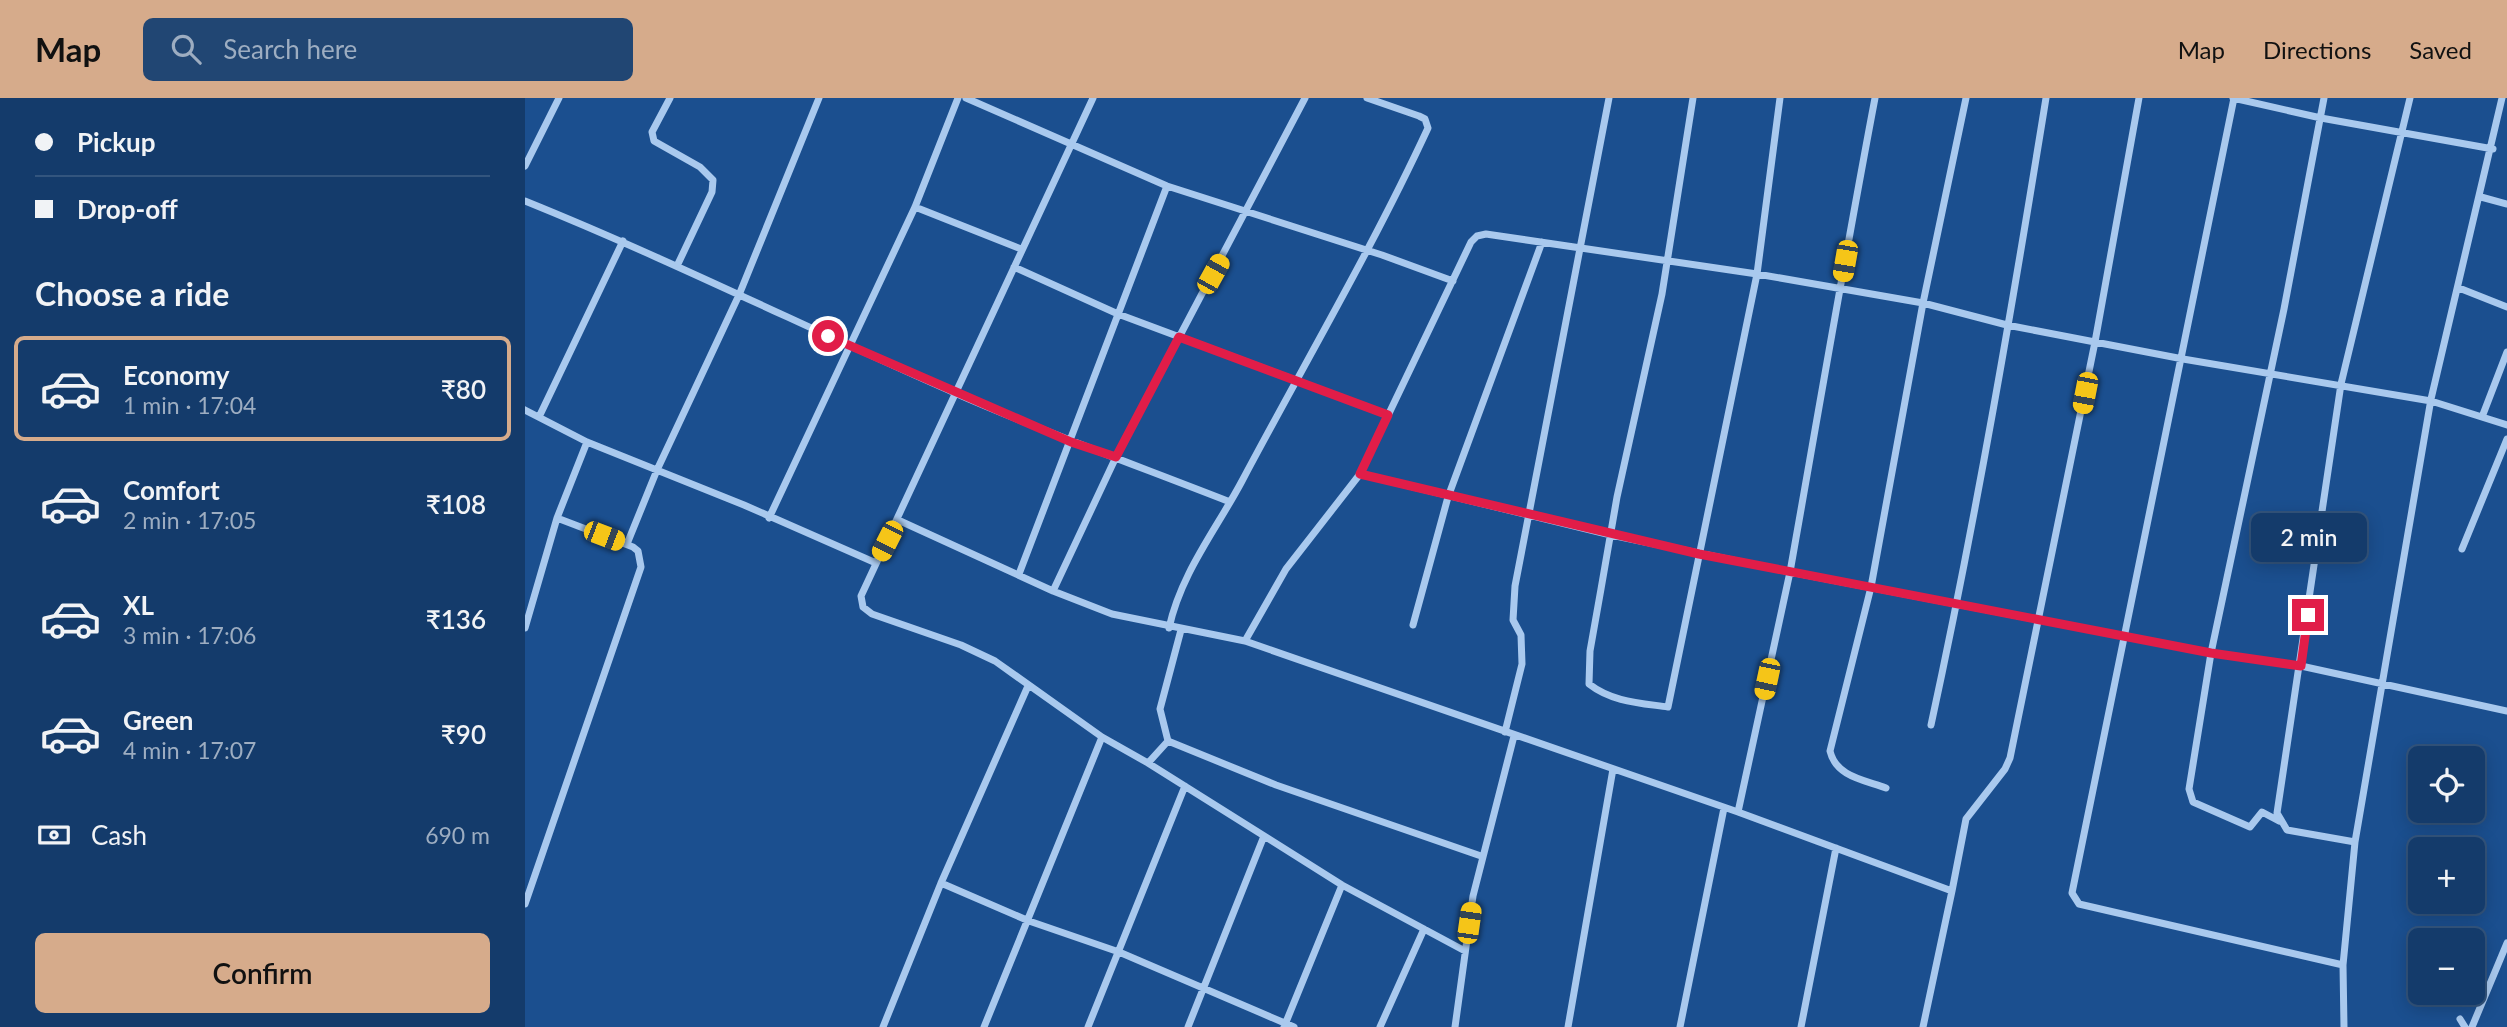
<!DOCTYPE html>
<html lang="en">
<head>
<meta charset="utf-8">
<style>
	:root { --surface:#143b6b; --page:#214673; --text:#f1f3f6; --muted:#9dadc1; --line:#33557e; --accent:#d6ab8b }
	body { margin:0; font-family:Lato,sans-serif; background:var(--page); color:var(--text); height:100vh; display:flex; flex-direction:column; font-size:26px; white-space:nowrap }
	* { box-sizing:border-box; margin:0 }
	p { font-size:23px; color:var(--muted) }
	.icon { flex:none; width:38px; height:38px; fill:none; stroke:currentColor; stroke-width:2; stroke-linecap:round; stroke-linejoin:round }
	.map { position:relative; flex:1; overflow:hidden }
	.sheet { display:flex; flex-direction:column; background:var(--surface); width:525px }
	.sheet>* { flex:none }
	.guide { display:grid; align-content:center; height:154px; padding:0 35px; background:var(--surface) }
	.buttons { position:absolute; left:1883px; top:648px; display:grid; gap:14px }
	.buttons a { display:grid; place-items:center; width:77px; height:77px; border-radius:10px; background:var(--surface); box-shadow:0 4px 18px #0003,0 0 0 2px var(--line); font-size:35px }
	.end { position:absolute; width:32px; height:32px; margin:-16px; border:9px solid #e11d48; background:#fff; box-shadow:0 0 0 4px #fff }
	.from { border-radius:50% }
	.bubble { position:absolute; height:49px; border-radius:10px; background:var(--surface); box-shadow:0 4px 18px #0003,0 0 0 2px var(--line); font-size:23px; font-weight:600; line-height:49px; text-align:center }
	.car { position:absolute; width:21px; height:42px; margin:-21px -10px; border-radius:9px; box-shadow:0 0 5px 2px #0007; background:linear-gradient(#f5c518 24%,#345 0 40%,#f5c518 0 76%,#345 0 86%,#f5c518 0) }
	.guide b { display:flex; align-items:center; gap:24px; height:66px; font-size:26px }
	.guide b+b { border-top:2px solid var(--line) }
	.guide i { width:18px; height:18px; background:var(--text) }
	ul { padding:0; list-style:none }
	li { display:flex; align-items:center; gap:21px; height:105px; margin:0 14px 10px; padding:0 21px; border:4px solid transparent; border-radius:10px }
	li div { flex:1 }
	li b { display:block; font-size:26px }
	li em { font-style:normal; font-weight:600 }
	li.selected { border-color:var(--accent) }
	li>.icon { width:63px; height:63px; stroke-width:1.5 }
	h2 { padding:0 35px; font-size:32px; line-height:84px }
	.pay { display:flex; align-items:center; gap:18px; height:77px; padding:0 35px; font-size:26px }
	.pay p { margin-inline-start:auto }
	.cta { display:flex; gap:14px; margin-top:auto; padding:14px 35px }
	.cta a { flex:1; height:80px; border-radius:10px; background:var(--accent); color:#111; font-size:28px; font-weight:600; line-height:80px; text-align:center }
	header { display:flex; align-items:center; gap:42px; box-sizing:border-box; height:98px; padding:0 35px; background:var(--accent); color:#111 }
	header strong { font-size:33px }
	nav { display:flex; gap:38px; margin-inline-start:auto; font-size:24px }
	.search { width:490px; height:63px; background:var(--page); display:flex; align-items:center; gap:18px; box-sizing:border-box; padding:0 24px; border-radius:10px; color:var(--muted); font-size:26px }
	main { display:flex; flex:1; min-height:0 }
	.map>svg:first-child { display:block }
	.lines { fill:none; stroke-linecap:round; stroke-linejoin:round }
	.minor { stroke:#a9c9ee; stroke-width:7 }
	.route { stroke:#e11d48; stroke-width:9 }
</style>
</head>
<body>
<header>
<strong>Map</strong>
<div class="search"><svg class="icon" aria-label="search" viewBox="0 0 24 24"><circle cx="10" cy="10" r="6"/><path d="M15 15l6 6"/></svg>Search here</div>
<nav><a>Map</a><a>Directions</a><a>Saved</a></nav>
</header>
<main>
<section class="sheet">
<div class="guide">
<b><i class="from"></i>Pickup</b>
<b><i></i>Drop-off</b>
</div>
<h2>Choose a ride</h2>
<ul>
<li class="selected"><svg class="icon" aria-label="car" viewBox="0 0 24 24"><path d="M5 17H2v-5l4-1 3-4h7l3 4 3 1v5h-3M9 17h6M6 11h13"/><circle cx="7" cy="17" r="2"/><circle cx="17" cy="17" r="2"/></svg><div><b>Economy</b><p>1 min · 17:04</p></div><em>₹80</em></li>
<li><svg class="icon" aria-label="car" viewBox="0 0 24 24"><path d="M5 17H2v-5l4-1 3-4h7l3 4 3 1v5h-3M9 17h6M6 11h13"/><circle cx="7" cy="17" r="2"/><circle cx="17" cy="17" r="2"/></svg><div><b>Comfort</b><p>2 min · 17:05</p></div><em>₹108</em></li>
<li><svg class="icon" aria-label="car" viewBox="0 0 24 24"><path d="M5 17H2v-5l4-1 3-4h7l3 4 3 1v5h-3M9 17h6M6 11h13"/><circle cx="7" cy="17" r="2"/><circle cx="17" cy="17" r="2"/></svg><div><b>XL</b><p>3 min · 17:06</p></div><em>₹136</em></li>
<li><svg class="icon" aria-label="car" viewBox="0 0 24 24"><path d="M5 17H2v-5l4-1 3-4h7l3 4 3 1v5h-3M9 17h6M6 11h13"/><circle cx="7" cy="17" r="2"/><circle cx="17" cy="17" r="2"/></svg><div><b>Green</b><p>4 min · 17:07</p></div><em>₹90</em></li>
</ul>
<div class="pay"><svg class="icon" aria-label="cash" viewBox="0 0 24 24"><path d="M3 7h18v10H3z"/><circle cx="12" cy="12" r="2"/></svg>Cash<p>690 m</p></div>
<div class="cta"><a>Confirm</a></div>
</section>
<div class="map">
<svg width="1982" height="929" viewBox="0 0 1982 929">
	<rect width="100%" height="100%" fill="#1b4f8f"/>
	<g class="lines">
		<path class="minor" d="M145,0L127,34L129,43L175,69L188,82L187,94L152,168
			M441,0L642,88L857,157L928,183
			M568,0L336,498L338,509L347,516L436,547L470,563L577,639L623,665L817,787L940,853
			M1168,0L1137,196L1092,399L1076,491L1065,553L1064,586C1087,604 1115,605 1143,609L1232,176L1255,0
			M1350,0C1320,158 1293,316 1265,474L1086,437L835,376L946,144L952,138L961,136L1232,176L1398,205L1482,227L1658,261L1906,303L1982,327
			M1708,0L1796,20L1968,51
			M1709,0L1547,795L1554,806L1818,867
			M0,68L34,0
			M1956,99L1982,106
			M0,103C146,162 286,232 430,295C521,335 613,368 705,404
			M390,109L496,151
			M489,169L593,216L863,317
			M1934,190L1982,209
			M0,312L62,344L219,407L351,465
			M14,319L98,143
			M1957,319L1982,254
			M244,420L390,109L433,0
			M373,422L528,493L587,516L720,543L1213,714
			M102,446L132,372L214,197L294,0
			M1937,451L1982,341
			M494,476L642,88
			M528,493L591,359L780,0
			M888,527L923,399L1017,144
			M0,530L32,420L62,344
			M644,530C656,475 691,432 717,383C779,266 847,151 903,30L900,21L894,18L842,0
			M656,532L635,611L643,643L751,687L956,758
			M720,543L761,471L835,376
			M1406,627C1451,420 1487,210 1521,0
			M980,634L997,566L996,537L988,522L990,488L1084,0
			M623,665L643,643
			M1361,690C1340,682 1311,679 1305,653L1346,489L1398,205L1441,0
			M1754,723L1737,714L1725,729L1668,704L1664,691L1686,555L1759,211L1799,0
			M1830,744L1762,732L1752,715L1816,286L1885,0
			M416,785L504,823L594,854L769,929
			M1427,793L1441,721L1480,671L1485,660L1570,244L1614,0
			M0,806L116,469L113,453L108,449L32,420
			M1935,921L1940,929
			M358,929L416,785L503,588
			M459,929L577,639
			M563,929L660,688
			M663,929L739,738
			M759,929L817,787
			M855,929L899,831
			M930,929L948,798L989,638
			M1043,929L1088,671
			M1155,929L1199,710
			M1276,929L1311,750
			M1398,929L1427,793L1213,714L1265,474L1686,555L1776,568L1982,613
			M1819,929L1818,867L1830,744L1906,301L1977,0
			M1947,929L1982,845"/>
	</g>
	<g class="lines">
		<path class="route" d="M303,238L546,344L591,359L654,239L863,317L835,376L1174,456L1686,555L1776,568L1783,517"/>
	</g>
</svg>
<div class="buttons">
<a><svg class="icon" aria-label="locate" viewBox="0 0 24 24"><circle cx="12" cy="12" r="6"/><path d="M12 2v4M12 18v4M2 12h4M18 12h4"/></svg></a>
<a>+</a>
<a>−</a>
</div>
<i class="end from" style="left:303px;top:238px"></i>
<i class="end" style="left:1783px;top:517px"></i>
<div class="bubble" style="left:1726px;top:415px;width:116px">2 min</div>
<i class="car" style="left:1320px;top:163px;rotate:190deg"></i>
<i class="car" style="left:688px;top:176px;rotate:29deg"></i>
<i class="car" style="left:1560px;top:295px;rotate:191deg"></i>
<i class="car" style="left:79px;top:438px;rotate:111deg"></i>
<i class="car" style="left:362px;top:443px;rotate:207deg"></i>
<i class="car" style="left:1242px;top:581px;rotate:192deg"></i>
<i class="car" style="left:944px;top:825px;rotate:8deg"></i>
</div>
</main>
</body>
</html>
